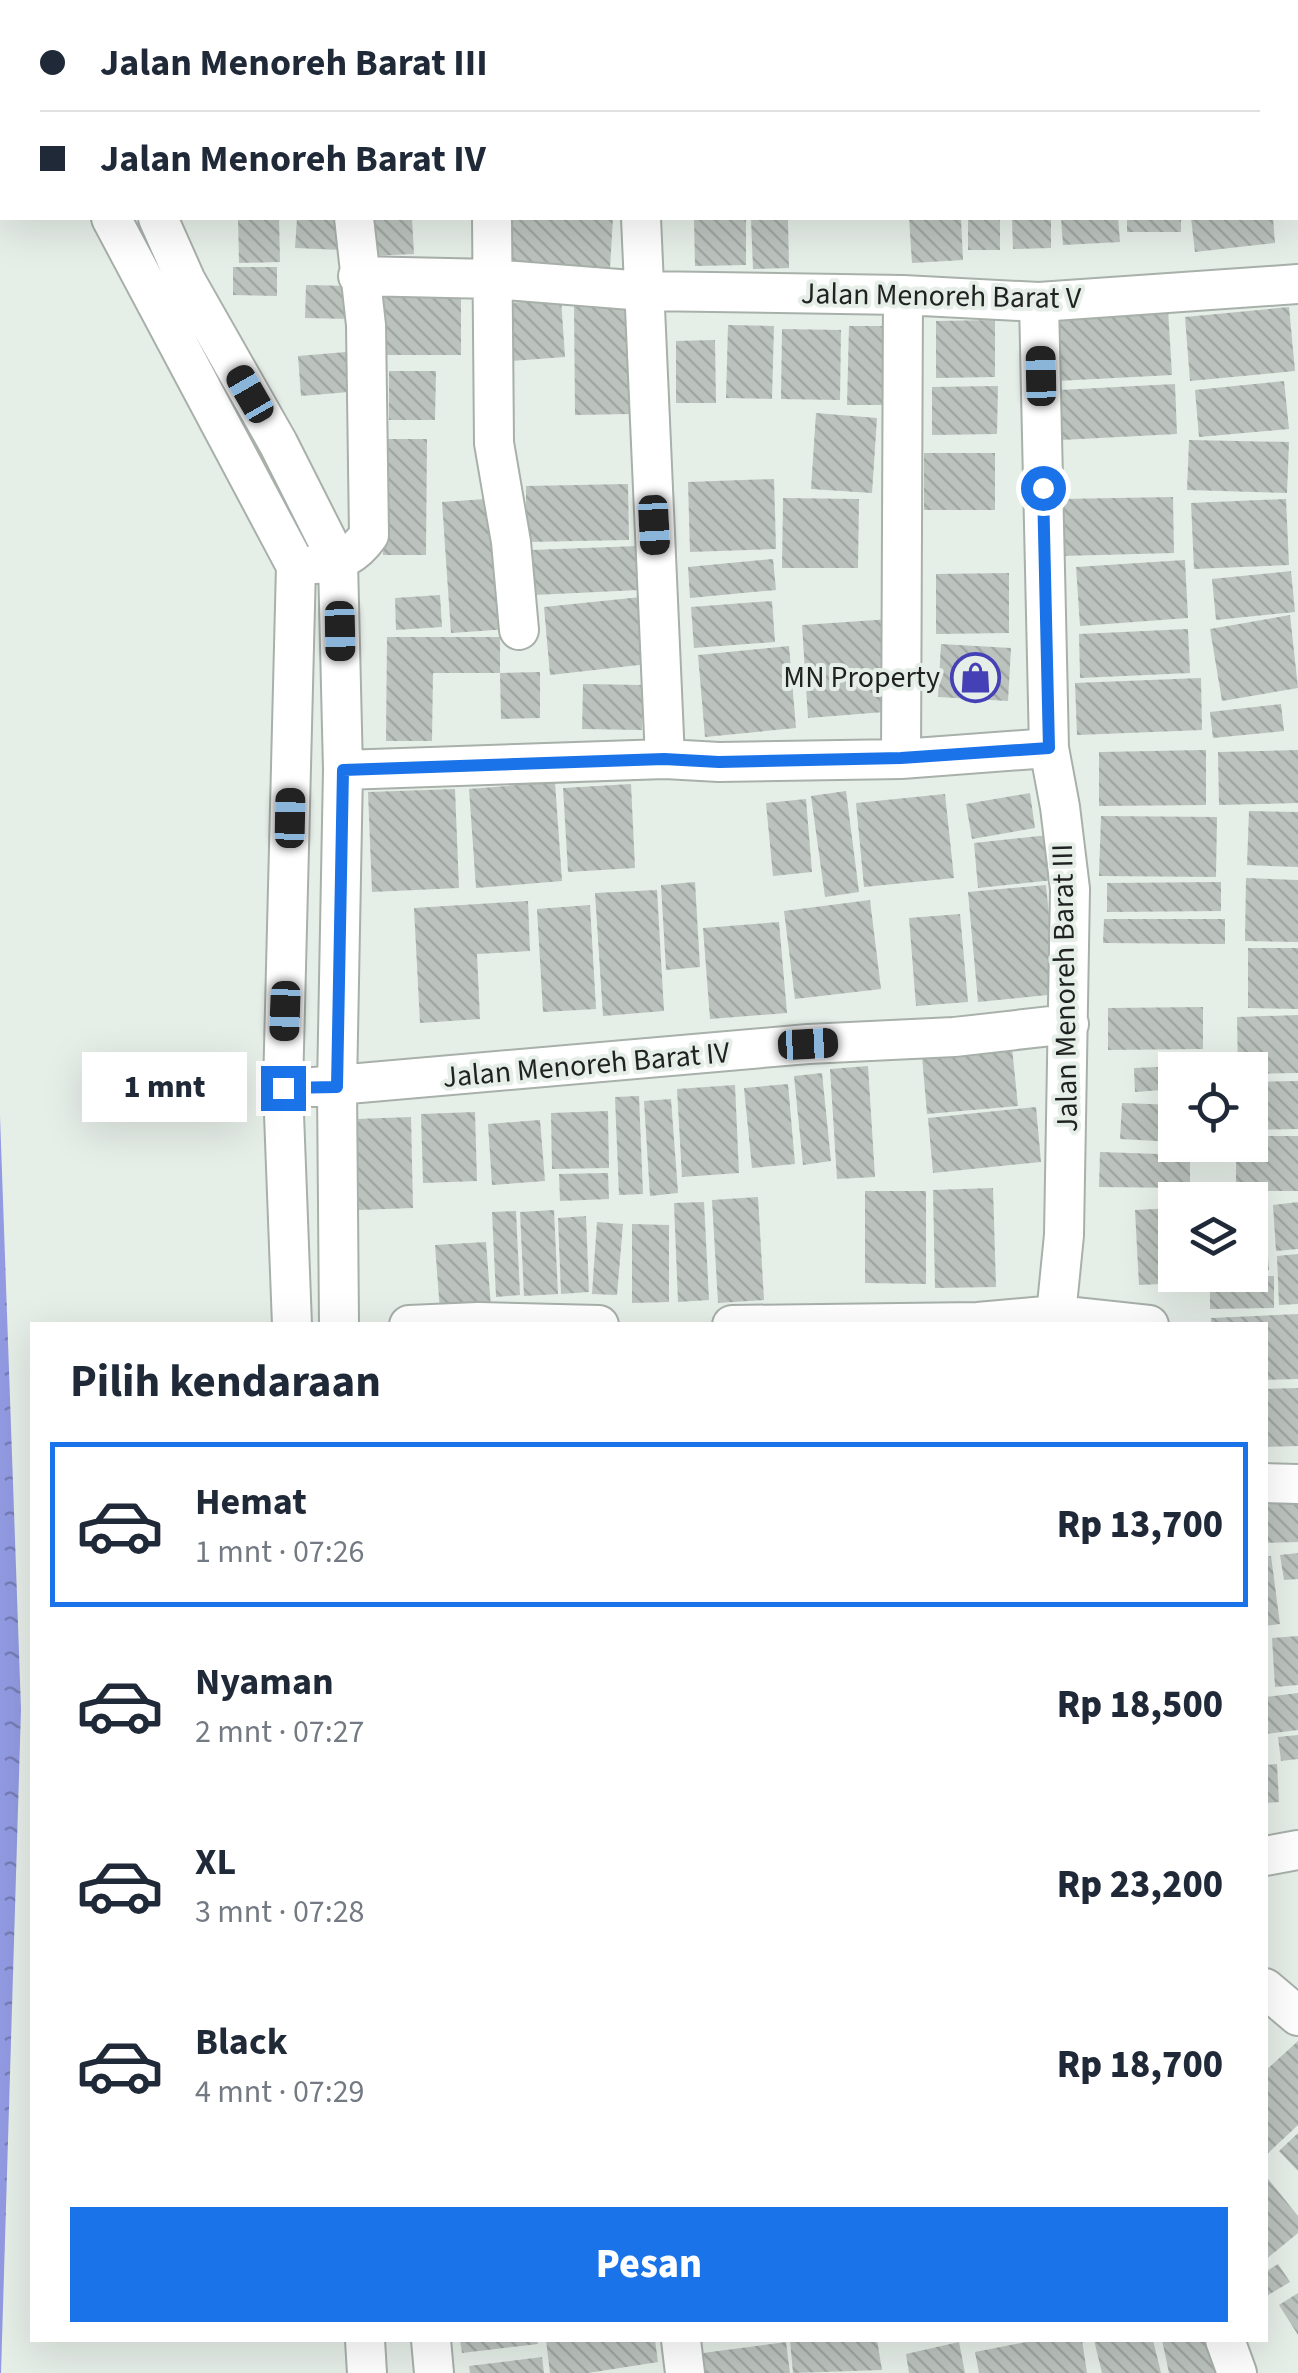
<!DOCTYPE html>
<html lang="id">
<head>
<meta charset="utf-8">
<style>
	:root { --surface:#fff; --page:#f2f2f3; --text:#1f2937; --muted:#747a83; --line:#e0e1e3; --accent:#1a73e8 }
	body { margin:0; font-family:"Source Sans 3",sans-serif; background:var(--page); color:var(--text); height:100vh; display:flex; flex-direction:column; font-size:38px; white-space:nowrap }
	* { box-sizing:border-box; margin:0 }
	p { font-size:32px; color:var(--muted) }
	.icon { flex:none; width:55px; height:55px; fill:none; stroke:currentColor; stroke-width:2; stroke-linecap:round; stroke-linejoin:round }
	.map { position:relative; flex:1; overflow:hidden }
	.sheet { position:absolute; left:30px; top:1322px; width:1238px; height:1020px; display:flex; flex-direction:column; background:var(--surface); border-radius:0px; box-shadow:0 10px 40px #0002 }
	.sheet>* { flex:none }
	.banner { position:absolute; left:0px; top:0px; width:1300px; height:220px; box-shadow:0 10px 40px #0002; display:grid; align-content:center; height:220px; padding:0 40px; background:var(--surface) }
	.fabs { position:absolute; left:1158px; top:1052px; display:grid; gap:20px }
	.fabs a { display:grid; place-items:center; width:110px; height:110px; border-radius:0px; background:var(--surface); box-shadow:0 10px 40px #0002; font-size:50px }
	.end { position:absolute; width:45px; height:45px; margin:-22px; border:12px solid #1a73e8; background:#fff; box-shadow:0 0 0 5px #fff }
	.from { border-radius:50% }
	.bubble { position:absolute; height:70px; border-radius:0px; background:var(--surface); box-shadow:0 10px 40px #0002; font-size:32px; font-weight:800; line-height:70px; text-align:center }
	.car { position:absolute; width:30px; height:60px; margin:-30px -15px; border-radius:12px; box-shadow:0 0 8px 2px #0007; background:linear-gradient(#222 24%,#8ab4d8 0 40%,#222 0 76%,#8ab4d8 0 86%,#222 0) }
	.banner b { display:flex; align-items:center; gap:35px; height:95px; font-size:38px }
	.banner b+b { border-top:2px solid var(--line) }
	.banner i { width:25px; height:25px; background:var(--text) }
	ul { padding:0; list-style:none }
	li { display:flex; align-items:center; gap:30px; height:165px; margin:0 20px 15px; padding:0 20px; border:5px solid transparent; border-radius:0px }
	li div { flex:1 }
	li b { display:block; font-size:38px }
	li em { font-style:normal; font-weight:800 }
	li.current { border-color:var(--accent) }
	li>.icon { width:90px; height:90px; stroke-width:1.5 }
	h2 { padding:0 40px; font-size:45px; line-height:120px }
	.primary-button { display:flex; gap:20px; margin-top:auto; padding:20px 40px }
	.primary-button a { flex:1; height:115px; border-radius:0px; background:var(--accent); color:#fff; font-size:40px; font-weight:800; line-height:115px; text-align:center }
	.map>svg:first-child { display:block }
	.water { fill:url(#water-ripples) }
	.building { fill:url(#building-back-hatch) }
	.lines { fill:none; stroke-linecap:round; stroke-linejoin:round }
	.street-casing { stroke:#a8b0aa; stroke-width:42 }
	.street { stroke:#fff; stroke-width:38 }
	.route { stroke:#1a73e8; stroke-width:12 }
	.labels { text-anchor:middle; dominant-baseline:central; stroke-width:8; stroke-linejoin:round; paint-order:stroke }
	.street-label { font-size:30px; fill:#1f2220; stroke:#e6eee8 }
	.poi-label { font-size:30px; fill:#1f2220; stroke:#e6eee8; text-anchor:end }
</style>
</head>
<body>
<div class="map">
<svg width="1298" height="2373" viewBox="0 0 1298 2373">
	<defs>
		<pattern id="water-ripples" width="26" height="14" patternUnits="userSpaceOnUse" patternTransform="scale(2.5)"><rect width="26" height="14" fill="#929ae2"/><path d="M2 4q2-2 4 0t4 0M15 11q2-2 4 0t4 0" fill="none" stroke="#777db7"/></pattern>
		<pattern id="building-back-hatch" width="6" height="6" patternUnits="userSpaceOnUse" patternTransform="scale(2.5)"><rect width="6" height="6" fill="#bcc3be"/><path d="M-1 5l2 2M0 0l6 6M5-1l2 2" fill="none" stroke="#a1a7a3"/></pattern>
	</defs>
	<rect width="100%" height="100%" fill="#e6eee8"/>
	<path class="water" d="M0,1116L21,1709L1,2373H0Z"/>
	<path class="building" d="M238,218H279L280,262L239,263Z
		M297,218H343L342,250L295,248Z
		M367,218H412L414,254L370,256Z
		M507,218H613L610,268L504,262Z
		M694,218H746V265L695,266Z
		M751,218H788L789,268L753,269Z
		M909,218H961L963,260L912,263Z
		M968,218H1000V250H968Z
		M1012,218H1051V248L1013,249Z
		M1061,218H1118L1120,242L1063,245Z
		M1127,218H1181V232H1127Z
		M1191,218H1273L1275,243L1195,252Z
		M233,267H277V296L233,295Z
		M306,285L352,286L351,319L305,318Z
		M378,288H461V355H378Z
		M629,298V414L575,415L574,299Z
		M561,299L565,357L511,361L508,303Z
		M1289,307L1295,371L1190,381L1185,317Z
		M1168,309L1172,375L1057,381L1054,316Z
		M995,320V377L936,378V321Z
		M728,325L774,326L772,399L726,398Z
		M849,326H886L885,405H847Z
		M782,329L841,330L840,400L781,399Z
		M715,340L716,403H676V341Z
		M346,352L349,392L301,396L298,356Z
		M389,371H436L435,420H389Z
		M1284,381L1289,429L1199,437L1195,390Z
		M1175,384L1177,434L1061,440L1059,390Z
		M998,386L997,434L932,435V387Z
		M816,413L877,418L872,493L811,489Z
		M384,439H427L426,555H383Z
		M1189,440L1289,442L1287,493L1187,490Z
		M924,453H995V510H924Z
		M774,479L776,549L690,552L688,482Z
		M628,484L629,540L526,542V486Z
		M1173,497L1174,553L1061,556L1060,499Z
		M501,498L509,629L451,633L442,502Z
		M783,498L859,499L858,568H782Z
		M1286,499L1289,565L1194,569L1191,503Z
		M638,546L639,590L534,595L532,550Z
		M773,559L776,590L690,598L688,567Z
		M1185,560L1188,618L1080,626L1076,567Z
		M1291,571L1295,612L1216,620L1212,579Z
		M1009,573V633L936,634V574Z
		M440,595L442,627L396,630L395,598Z
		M641,597L648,664L550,675L544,607Z
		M772,601L775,642L694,648L691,607Z
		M1290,615L1298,688L1222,701L1210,629Z
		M891,619L897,711L808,718L802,625Z
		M1188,629L1190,673L1080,678L1079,634Z
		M387,637H500V673H433L432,741H386Z
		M941,644L1011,648L1008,701L938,697Z
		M789,646L796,728L705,737L698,655Z
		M540,672V718L501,719L500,673Z
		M1201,678L1202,730L1077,735L1075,683Z
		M583,684L642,685V730L582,729Z
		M1281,704L1284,731L1213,738L1210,712Z
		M1206,750V805L1099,806V752Z
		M1298,750V803L1219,805L1218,752Z
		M555,782L562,881L476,888L469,789Z
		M631,784L635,868L568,872L563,788Z
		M455,789L459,888L372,892L368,792Z
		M846,791L859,892L825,897L811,796Z
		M1030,793L1035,828L972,839L966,804Z
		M945,794L954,878L864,887L856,803Z
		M806,799L812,872L773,876L766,803Z
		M1249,811L1298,812V867L1247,865Z
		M1101,816L1217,817L1216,877L1099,876Z
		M1058,834L1063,879L978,888L974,843Z
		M1246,878L1298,880V942L1245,941Z
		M695,882L700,967L666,970L661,885Z
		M1221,882V911L1107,912V883Z
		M1046,885L1057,994L978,1002L968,892Z
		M657,890L664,1011L603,1016L595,893Z
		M870,900L881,989L795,999L784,911Z
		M528,901L530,951L477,954L480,1019L420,1023L414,908Z
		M590,905L596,1009L543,1012L537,909Z
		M960,914L968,1002L916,1006L909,918Z
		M1104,919H1225V944L1103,943Z
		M779,922L787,1013L710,1019L703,928Z
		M1248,948H1298V1009L1248,1008Z
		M1203,1007V1049L1108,1050V1008Z
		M1298,1015V1073L1250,1074V1070H1238L1237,1017Z
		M1012,1048L1018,1106L927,1114L922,1056Z
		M1204,1065V1070H1175V1089L1135,1092L1134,1068Z
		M868,1066L875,1177L837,1179L830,1069Z
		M822,1073L831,1161L803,1165L794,1076Z
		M1298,1081V1129L1250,1130V1082Z
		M788,1084L795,1164L752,1168L744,1088Z
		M735,1085L739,1173L682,1177L677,1089Z
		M639,1096L643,1194L619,1195L615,1097Z
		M671,1099L678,1193L650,1196L644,1101Z
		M1122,1103L1175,1105V1142L1120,1139Z
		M1036,1107L1041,1162L933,1173L928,1118Z
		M608,1111L609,1168L552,1169L551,1113Z
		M475,1112L477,1181L423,1183L421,1114Z
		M411,1117L413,1208L359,1210L356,1119Z
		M540,1120L545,1181L492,1185L488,1124Z
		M1250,1136H1298V1191H1236V1145H1250Z
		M1100,1152L1190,1155V1188L1099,1187Z
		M608,1173L609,1199L560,1201L559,1174Z
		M993,1188L996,1287L935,1288L933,1190Z
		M865,1191H926V1284L865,1283Z
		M758,1197L764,1300L718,1303L712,1200Z
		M1250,1199L1263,1202L1267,1233L1250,1235Z
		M704,1202L709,1300L678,1302L674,1203Z
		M1298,1202V1249L1276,1251L1273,1205Z
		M1175,1208V1275H1202V1282L1139,1285L1135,1210Z
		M554,1210L558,1294L524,1296L520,1212Z
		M516,1211L520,1295L496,1297L492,1212Z
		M586,1216L589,1292L561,1294L558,1218Z
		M597,1222L623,1224L617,1295L592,1294Z
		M632,1224L669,1225V1302L632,1303Z
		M486,1242L491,1307L440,1311L435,1245Z
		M1267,1242L1269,1270L1250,1271V1244Z
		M1298,1254V1304L1279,1305L1277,1256Z
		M1274,1276V1308L1210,1309V1277Z
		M1298,1314V1379L1265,1380V1325H1211V1318Z
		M1298,1388V1446L1265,1447V1389Z
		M1298,1492V1542L1265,1543V1493Z
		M1298,1553V1579L1284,1580L1280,1555Z
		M1265,1556H1271L1280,1624L1265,1626Z
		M1298,1636V1685L1275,1687L1272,1638Z
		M1298,1693V1730L1265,1734V1697Z
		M1298,1735V1759L1281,1761L1278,1737Z
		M1277,1764L1279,1802L1265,1803V1765Z
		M1298,2041V2125L1265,2156V2071Z
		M1298,2133V2171L1279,2151Z
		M1265,2175L1298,2216V2233L1265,2260Z
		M1278,2264L1290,2282L1265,2297V2272Z
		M1298,2293V2335L1279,2305Z
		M460,2340H537L538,2344L462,2353Z
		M546,2340H655L658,2362L588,2373H550Z
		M790,2340H877L882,2370L793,2373Z
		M1036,2340H1082L1087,2373H979L975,2352Z
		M1094,2340H1153L1161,2373H1102Z
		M1162,2340H1210L1216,2373H1169Z
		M786,2342L790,2373H706L703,2353Z
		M959,2342L965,2373H909L906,2354Z
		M542,2357L544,2373H470L469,2366Z"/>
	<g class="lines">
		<defs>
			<path id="street" d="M50,0V2
				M340,0V2
				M630,0V2
				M101,2V0
				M493,2V0
				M111,218L296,566L283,1088L292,1325
				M158,218L186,281L278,443L338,562L343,770L337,1087L339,1325
				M492,218L494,443L511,542L519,630
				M641,218L665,759
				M358,276L492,279L644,291L903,295L1039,302L1298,284
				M1039,302L1049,748L1060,807L1070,889L1064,1235L1056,1315
				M316,564C341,561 354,556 369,535L366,325L354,218
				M901,759L903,295
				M343,770L665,759L719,762L901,759L1049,748
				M314,1087L808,1044L954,1037L1069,1024
				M409,1325L478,1322L599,1325
				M732,1325L978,1322L1056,1315L1149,1325
				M1265,1483L1298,1484
				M1265,1856L1298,1850
				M1265,1988L1298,2016
				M365,2340L367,2373
				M431,2340L434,2373
				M681,2340L685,2373
				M1225,2340L1237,2373"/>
		</defs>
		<use href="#street" class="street-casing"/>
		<use href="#street" class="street"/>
	</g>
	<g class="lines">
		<path class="route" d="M283,1088L337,1087L343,770L664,759L719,762L901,758L1049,748L1043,488"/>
	</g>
	<defs>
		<symbol id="shop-ring" viewBox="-11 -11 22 22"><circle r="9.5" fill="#e6eee8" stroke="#4540b6" stroke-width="1.5"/><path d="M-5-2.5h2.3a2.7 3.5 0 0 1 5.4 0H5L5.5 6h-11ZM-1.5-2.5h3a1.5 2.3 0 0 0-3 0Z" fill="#4540b6"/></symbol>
	</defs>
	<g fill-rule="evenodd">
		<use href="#shop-ring" x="948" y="650" width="55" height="55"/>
	</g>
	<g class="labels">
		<g class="street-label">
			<text transform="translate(941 296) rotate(1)">Jalan Menoreh Barat V</text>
			<text transform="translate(1065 988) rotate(-91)">Jalan Menoreh Barat III</text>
			<text transform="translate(586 1065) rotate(-5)">Jalan Menoreh Barat IV</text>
		</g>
		<g class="poi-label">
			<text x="940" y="677">MN Property</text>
		</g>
	</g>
</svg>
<div class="fabs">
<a><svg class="icon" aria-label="locate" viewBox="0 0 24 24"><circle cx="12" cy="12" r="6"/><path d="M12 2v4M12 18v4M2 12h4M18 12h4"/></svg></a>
<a><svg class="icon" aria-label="layers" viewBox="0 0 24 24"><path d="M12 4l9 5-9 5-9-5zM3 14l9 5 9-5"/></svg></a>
</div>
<i class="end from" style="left:1043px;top:488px"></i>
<i class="end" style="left:283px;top:1088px"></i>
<div class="bubble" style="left:82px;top:1052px;width:165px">1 mnt</div>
<i class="car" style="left:1041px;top:376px;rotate:359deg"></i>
<i class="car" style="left:250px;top:394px;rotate:330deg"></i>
<i class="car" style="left:654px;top:525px;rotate:177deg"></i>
<i class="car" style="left:340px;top:631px;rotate:179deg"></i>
<i class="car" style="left:290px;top:818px;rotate:1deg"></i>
<i class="car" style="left:285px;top:1011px;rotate:182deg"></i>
<i class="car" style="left:808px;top:1044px;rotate:87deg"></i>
<div class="banner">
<b><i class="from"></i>Jalan Menoreh Barat III</b>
<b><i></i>Jalan Menoreh Barat IV</b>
</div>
<section class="sheet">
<h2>Pilih kendaraan</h2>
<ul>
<li class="current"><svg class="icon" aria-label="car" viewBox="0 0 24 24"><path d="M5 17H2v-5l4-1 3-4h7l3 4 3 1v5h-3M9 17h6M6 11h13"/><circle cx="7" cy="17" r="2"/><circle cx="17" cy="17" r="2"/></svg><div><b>Hemat</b><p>1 mnt · 07:26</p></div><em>Rp 13,700</em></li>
<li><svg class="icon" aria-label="car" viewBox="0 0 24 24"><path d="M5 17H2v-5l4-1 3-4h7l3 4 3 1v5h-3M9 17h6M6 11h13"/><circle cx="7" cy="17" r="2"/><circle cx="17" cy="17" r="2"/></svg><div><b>Nyaman</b><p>2 mnt · 07:27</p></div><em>Rp 18,500</em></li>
<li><svg class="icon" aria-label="car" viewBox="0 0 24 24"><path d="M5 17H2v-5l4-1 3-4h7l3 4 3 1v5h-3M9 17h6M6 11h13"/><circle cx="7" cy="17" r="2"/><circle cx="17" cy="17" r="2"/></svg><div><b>XL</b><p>3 mnt · 07:28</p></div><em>Rp 23,200</em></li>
<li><svg class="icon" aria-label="car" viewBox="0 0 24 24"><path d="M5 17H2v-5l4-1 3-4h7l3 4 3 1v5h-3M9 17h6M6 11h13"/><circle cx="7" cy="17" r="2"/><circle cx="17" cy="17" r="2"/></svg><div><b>Black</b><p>4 mnt · 07:29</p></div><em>Rp 18,700</em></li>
</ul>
<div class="primary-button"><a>Pesan</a></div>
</section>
</div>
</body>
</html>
